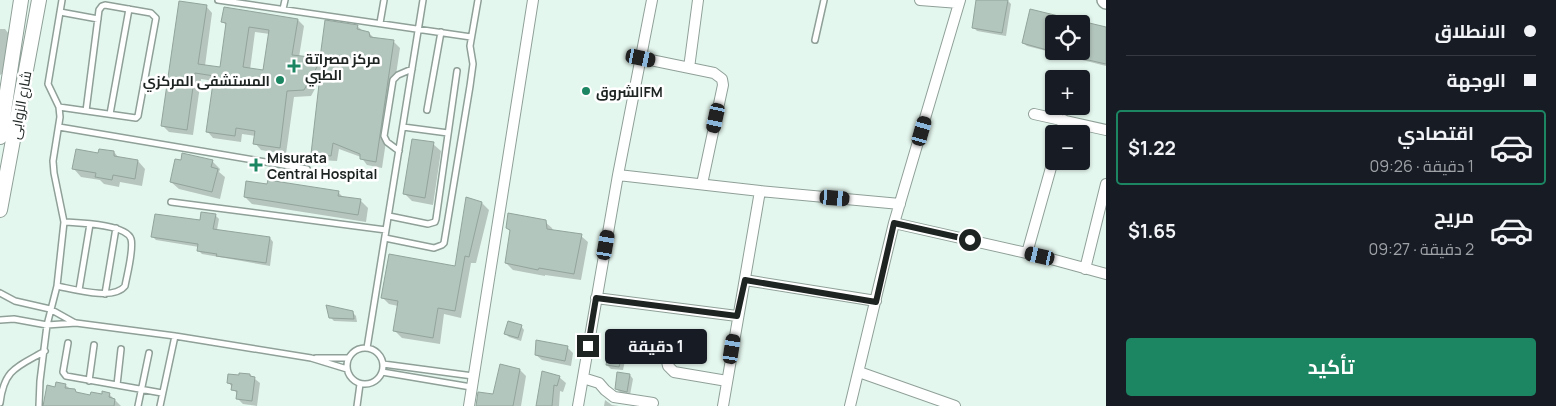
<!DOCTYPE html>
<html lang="ar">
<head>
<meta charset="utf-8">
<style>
	:root { --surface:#171b24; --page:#20242c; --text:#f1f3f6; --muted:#9ea1a6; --line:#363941; --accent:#1c8663 }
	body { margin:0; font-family:Manrope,Cairo,sans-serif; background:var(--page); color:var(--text); direction:rtl; height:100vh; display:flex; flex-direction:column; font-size:19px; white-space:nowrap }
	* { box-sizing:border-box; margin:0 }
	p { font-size:16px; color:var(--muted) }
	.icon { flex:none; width:28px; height:28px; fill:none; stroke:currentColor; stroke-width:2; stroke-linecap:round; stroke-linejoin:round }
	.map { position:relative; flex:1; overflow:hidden; direction:ltr }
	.sheet { display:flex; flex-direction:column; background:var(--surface); width:450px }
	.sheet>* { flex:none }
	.hud { display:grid; align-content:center; height:110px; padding:0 20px; background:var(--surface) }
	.tools { position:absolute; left:1045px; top:15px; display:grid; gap:10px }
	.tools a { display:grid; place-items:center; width:45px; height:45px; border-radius:5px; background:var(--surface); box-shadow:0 1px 4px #0004; font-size:25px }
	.end { position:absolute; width:22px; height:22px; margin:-11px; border:6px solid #1d2421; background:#fff; box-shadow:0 0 0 2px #fff }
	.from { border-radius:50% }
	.bubble { position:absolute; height:35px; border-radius:5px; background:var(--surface); box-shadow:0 1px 4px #0004; font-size:16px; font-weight:700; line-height:35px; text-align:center; direction:rtl }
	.car { position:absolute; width:15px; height:30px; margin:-15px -8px; border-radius:6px; box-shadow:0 0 4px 1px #0007; background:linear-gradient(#222 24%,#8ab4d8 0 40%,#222 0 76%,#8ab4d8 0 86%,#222 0) }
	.hud b { display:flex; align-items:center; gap:18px; height:48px; font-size:19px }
	.hud b+b { border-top:1px solid var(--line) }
	.hud i { width:12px; height:12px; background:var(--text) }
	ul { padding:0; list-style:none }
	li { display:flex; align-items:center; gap:15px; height:75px; margin:0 10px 8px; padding:0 10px; border:2px solid transparent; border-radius:5px }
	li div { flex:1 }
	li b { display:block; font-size:19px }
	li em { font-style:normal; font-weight:700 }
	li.current { border-color:var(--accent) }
	li>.icon { width:45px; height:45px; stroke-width:1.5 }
	.cta { display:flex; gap:10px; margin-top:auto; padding:10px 20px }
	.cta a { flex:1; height:58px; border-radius:5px; background:var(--accent); color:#fff; font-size:20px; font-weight:700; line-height:58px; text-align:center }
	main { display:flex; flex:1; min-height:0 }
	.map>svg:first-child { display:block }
	.shadow { fill:#0003; fill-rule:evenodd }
	.building { fill:#b3c6bd; stroke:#92a49b; fill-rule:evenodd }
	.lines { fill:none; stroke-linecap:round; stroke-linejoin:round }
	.lane-casing { stroke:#8fa098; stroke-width:8 }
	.street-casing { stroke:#8fa098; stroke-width:12 }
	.secondary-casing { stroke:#8fa098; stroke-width:16 }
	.primary-casing { stroke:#8fa098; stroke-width:18 }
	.lane { stroke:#fff; stroke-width:5 }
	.street { stroke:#fff; stroke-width:10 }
	.secondary { stroke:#fff; stroke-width:14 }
	.primary { stroke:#fff; stroke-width:15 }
	.route { stroke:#1d2421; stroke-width:6 }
	.poi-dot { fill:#1c8663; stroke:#fff; stroke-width:2 }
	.labels { text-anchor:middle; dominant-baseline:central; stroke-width:5; stroke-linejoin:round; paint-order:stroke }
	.poi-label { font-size:14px; font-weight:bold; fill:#1d2421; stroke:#fff; text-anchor:start }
	.street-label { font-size:14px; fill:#1d2421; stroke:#fff }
</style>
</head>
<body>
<main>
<section class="sheet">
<div class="hud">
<b><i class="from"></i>الانطلاق</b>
<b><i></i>الوجهة</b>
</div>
<ul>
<li class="current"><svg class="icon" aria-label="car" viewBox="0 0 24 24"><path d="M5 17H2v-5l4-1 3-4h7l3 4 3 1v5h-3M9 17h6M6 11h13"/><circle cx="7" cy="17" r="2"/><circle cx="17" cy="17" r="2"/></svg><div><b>اقتصادي</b><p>1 دقيقة · 09:26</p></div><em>$1.22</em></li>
<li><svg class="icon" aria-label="car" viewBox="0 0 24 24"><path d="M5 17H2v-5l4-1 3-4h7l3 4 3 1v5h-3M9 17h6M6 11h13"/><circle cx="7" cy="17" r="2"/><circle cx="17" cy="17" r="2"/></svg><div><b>مريح</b><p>2 دقيقة · 09:27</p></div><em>$1.65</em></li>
</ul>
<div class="cta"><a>تأكيد</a></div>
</section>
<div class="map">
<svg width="1106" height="406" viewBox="0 0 1106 406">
	<rect width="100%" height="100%" fill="#e4f7ee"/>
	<path class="shadow" d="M977,0H1007L1011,4L1006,36L977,31L973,27Z
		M206,6L212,13L205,66L221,69L227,26L223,22L298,20L304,26L299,57L321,59L326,22L357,26L363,31L369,33L375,39L393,41L400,48L382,168L367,165L361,157L339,149L337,161L319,160L312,153L321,78L311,96L294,97L286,154L261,150L255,143L256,136L242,134L241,142L213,138L207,131L214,81L201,79L193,135L169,132L162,125ZM255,32L270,34L264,72L250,70Z
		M1031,11L1106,28V66L1027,46L1023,43ZM1054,24H1081V51H1054Z
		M0,29H5L9,34L2,74L0,75Z
		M433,144L441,151L433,205L412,201L405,194Z
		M114,152L119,158L138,161L145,169L142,186L120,182L119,187L104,184L100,180L81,177L74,169L99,154Z
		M212,161L220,169L219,172L225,177L220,199L179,189L171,182Z
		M338,192L344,198L360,200L368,208L366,222L252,204L245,197Z
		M482,203L489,210L476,263H471L461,318L444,314L440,344L402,338L395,331L398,306L389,304L382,297L456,268Z
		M215,215L219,219L217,230L270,238L273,242L270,266L202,254L199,251V247L156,240L153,237L201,222Z
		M545,222L552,228L553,231L581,236L588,242L581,280L545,275V276L513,270L506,263L511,232L507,228Z
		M352,312L356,316L357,322L334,321L330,317Z
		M521,326L524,330L521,341L509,337L506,334Z
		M567,347L573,353L571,366L542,360L536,355Z
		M622,353L626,356L623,370L611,369L607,365Z
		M501,366L520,370L526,376L521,406H477L494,396Z
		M250,375L260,383L257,406L243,404L238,399V395L229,383Z
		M630,375L633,379L630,395L620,392L616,389Z
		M559,377L566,383L563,392L560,391L559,406H537Z
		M65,385L78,394L91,396L109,394L121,406H45L56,388Z
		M605,400L612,405L619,406H604Z"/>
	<path class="building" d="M976,0H1008L1002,33L972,28Z
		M179,1L207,5L198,64L220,67L226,23L221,22L224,7L298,19L292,55L320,58L325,20L358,25L357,29L369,32L370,37L394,40L376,162L360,159V154L333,143L331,156L311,154L322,58L304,90L287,91L280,148L253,144L255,131L236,128L235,136L206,132L214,76L195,73L187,130L161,126ZM249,27L269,30L263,70L243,67Z
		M1030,9L1079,21V24H1054V52L1022,43Z
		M1081,21L1106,27V64L1062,54L1063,51H1081Z
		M412,139L434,142L425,198L403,194Z
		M76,149L98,153L99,149L114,151V156L138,160L135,179L113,175L112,180L95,177L96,173L72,169Z
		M182,153L213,160L211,167L218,169L212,192L170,182L175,159L181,160Z
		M268,180L339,191L338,196L361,199L358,215L244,197L246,181L267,184Z
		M466,197L482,202L469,257L465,256L455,311L438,308L433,338L393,331L398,301L381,298L389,254L455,266Z
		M201,212L216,214L213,229L270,237L266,263L216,256L217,254L197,251L198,244L151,237L155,214L200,220Z
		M508,213L546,220L547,229L582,234L574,274L539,268L538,270L505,263L510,230L506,228Z
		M326,305L353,311L354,319L329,318Z
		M508,321L522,325L518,338L504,334Z
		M536,340L568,346L565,361L535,355Z
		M609,348L623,352L619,367L606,365Z
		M500,364L520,369L513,406H476L478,392L493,394Z
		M542,371L560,376L557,386L554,385L552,406H536Z
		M617,372L630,374L627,392L615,389Z
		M239,373L250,374V376L255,377L252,401L236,399L237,391L231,390L232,384L227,383L228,374L239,375Z
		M56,382L66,384L65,388L75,389L76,392L90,395L91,392L102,394V391L110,393L109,397L115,399L114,406H43L47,385L55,387Z"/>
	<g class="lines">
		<defs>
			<path id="lane" d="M62,0L48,84L59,107L60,117L53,161L54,173L64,222
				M218,0L471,37
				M283,9L285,0
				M60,12L98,19
				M380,23L384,0
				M815,40L824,0
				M59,107L136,118L138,116L156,18L151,13L105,5L102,6L99,10L86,111
				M427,110L441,32
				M110,114L129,9
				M59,127L307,169
				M403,127L448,133
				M399,151L387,142L384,136L393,80L398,75L412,69
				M171,202L386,230
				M389,216L428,224L435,222L436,219L457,71
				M385,238L434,248L442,245L444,243L470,86L473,64L470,46L478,0
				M79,290L90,224
				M0,293L15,301L50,309L75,323
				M105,294L116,228
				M0,320L14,319L47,325L76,323L175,336L311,358L347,369
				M68,343L63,372L66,376L162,393
				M367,348L423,0
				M347 366a18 18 0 1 1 36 0a18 18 0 1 1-36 0Z
				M316,358H348
				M383,364L473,376
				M382,372L471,387
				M89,381L94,345
				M117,385L121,349
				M0,403C4,369 17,367 45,351
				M39,406L40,381L47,325L57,286L64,222C78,223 126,224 131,239C134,249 127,275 125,286C114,301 73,289 57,286
				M138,406L149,353
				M160,406L175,336
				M357,406L360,384"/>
			<path id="street" d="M920,0L959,3
				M641,58L714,73L722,79L723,85L702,184
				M689,68L698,0
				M1034,114L1106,130
				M1060,134L1064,120
				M618,175L760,191L900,204
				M894,223L1040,256L1106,274
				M1027,253L1054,157
				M1085,269L1106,184
				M745,280L876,301
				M596,298L737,316
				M666,357L668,366L674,372L727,381
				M859,372L955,406
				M583,378L599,383L605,390L614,397L653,403
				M469,406L533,0
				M578,406L618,175L652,0
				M723,406L760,191
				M850,406L894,223L960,0"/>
			<path id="secondary" d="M0,137L21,0
				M0,210L39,0"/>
			<path id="primary" d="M1105,0L1106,1"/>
		</defs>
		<use href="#lane" class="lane-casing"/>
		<use href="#street" class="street-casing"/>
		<use href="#secondary" class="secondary-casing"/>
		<use href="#primary" class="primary-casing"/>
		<use href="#lane" class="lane"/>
		<use href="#street" class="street"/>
		<use href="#secondary" class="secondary"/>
		<use href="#primary" class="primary"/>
	</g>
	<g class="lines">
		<path class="route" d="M588,346L596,298L737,316L745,280L876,302L894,223L970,240"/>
	</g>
	<g class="poi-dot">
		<path d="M291.5 58.5h5v5h5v5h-5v5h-5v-5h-5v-5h5z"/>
		<circle cx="280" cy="80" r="5"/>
		<circle cx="586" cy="91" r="5"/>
		<path d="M253.5 157.5h5v5h5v5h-5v5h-5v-5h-5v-5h5z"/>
	</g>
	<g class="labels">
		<g class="poi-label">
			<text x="305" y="58">مركز مصراتة<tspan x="305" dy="16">الطبي</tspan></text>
			<text x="270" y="80" text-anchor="end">المستشفى المركزي</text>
			<text x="596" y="91">الشروقFM</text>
			<text x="267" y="157">Misurata<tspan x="267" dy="16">Central Hospital</tspan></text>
		</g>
		<g class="street-label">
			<text transform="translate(20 105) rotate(-80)">شارع الزوابى</text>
		</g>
	</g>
</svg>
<div class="tools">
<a><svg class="icon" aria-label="locate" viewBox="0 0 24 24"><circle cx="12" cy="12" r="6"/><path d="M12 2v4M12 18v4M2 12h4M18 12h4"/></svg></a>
<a>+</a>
<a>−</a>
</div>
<i class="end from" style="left:970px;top:240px"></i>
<i class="end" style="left:588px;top:346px"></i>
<div class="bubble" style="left:605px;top:329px;width:102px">1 دقيقة</div>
<i class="car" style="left:641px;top:58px;rotate:102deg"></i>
<i class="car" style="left:716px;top:118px;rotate:192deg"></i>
<i class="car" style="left:922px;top:131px;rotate:16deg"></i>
<i class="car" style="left:835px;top:198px;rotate:95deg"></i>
<i class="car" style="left:606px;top:245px;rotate:10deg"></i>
<i class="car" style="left:1040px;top:256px;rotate:283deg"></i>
<i class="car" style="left:732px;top:349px;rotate:9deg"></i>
</div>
</main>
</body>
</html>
